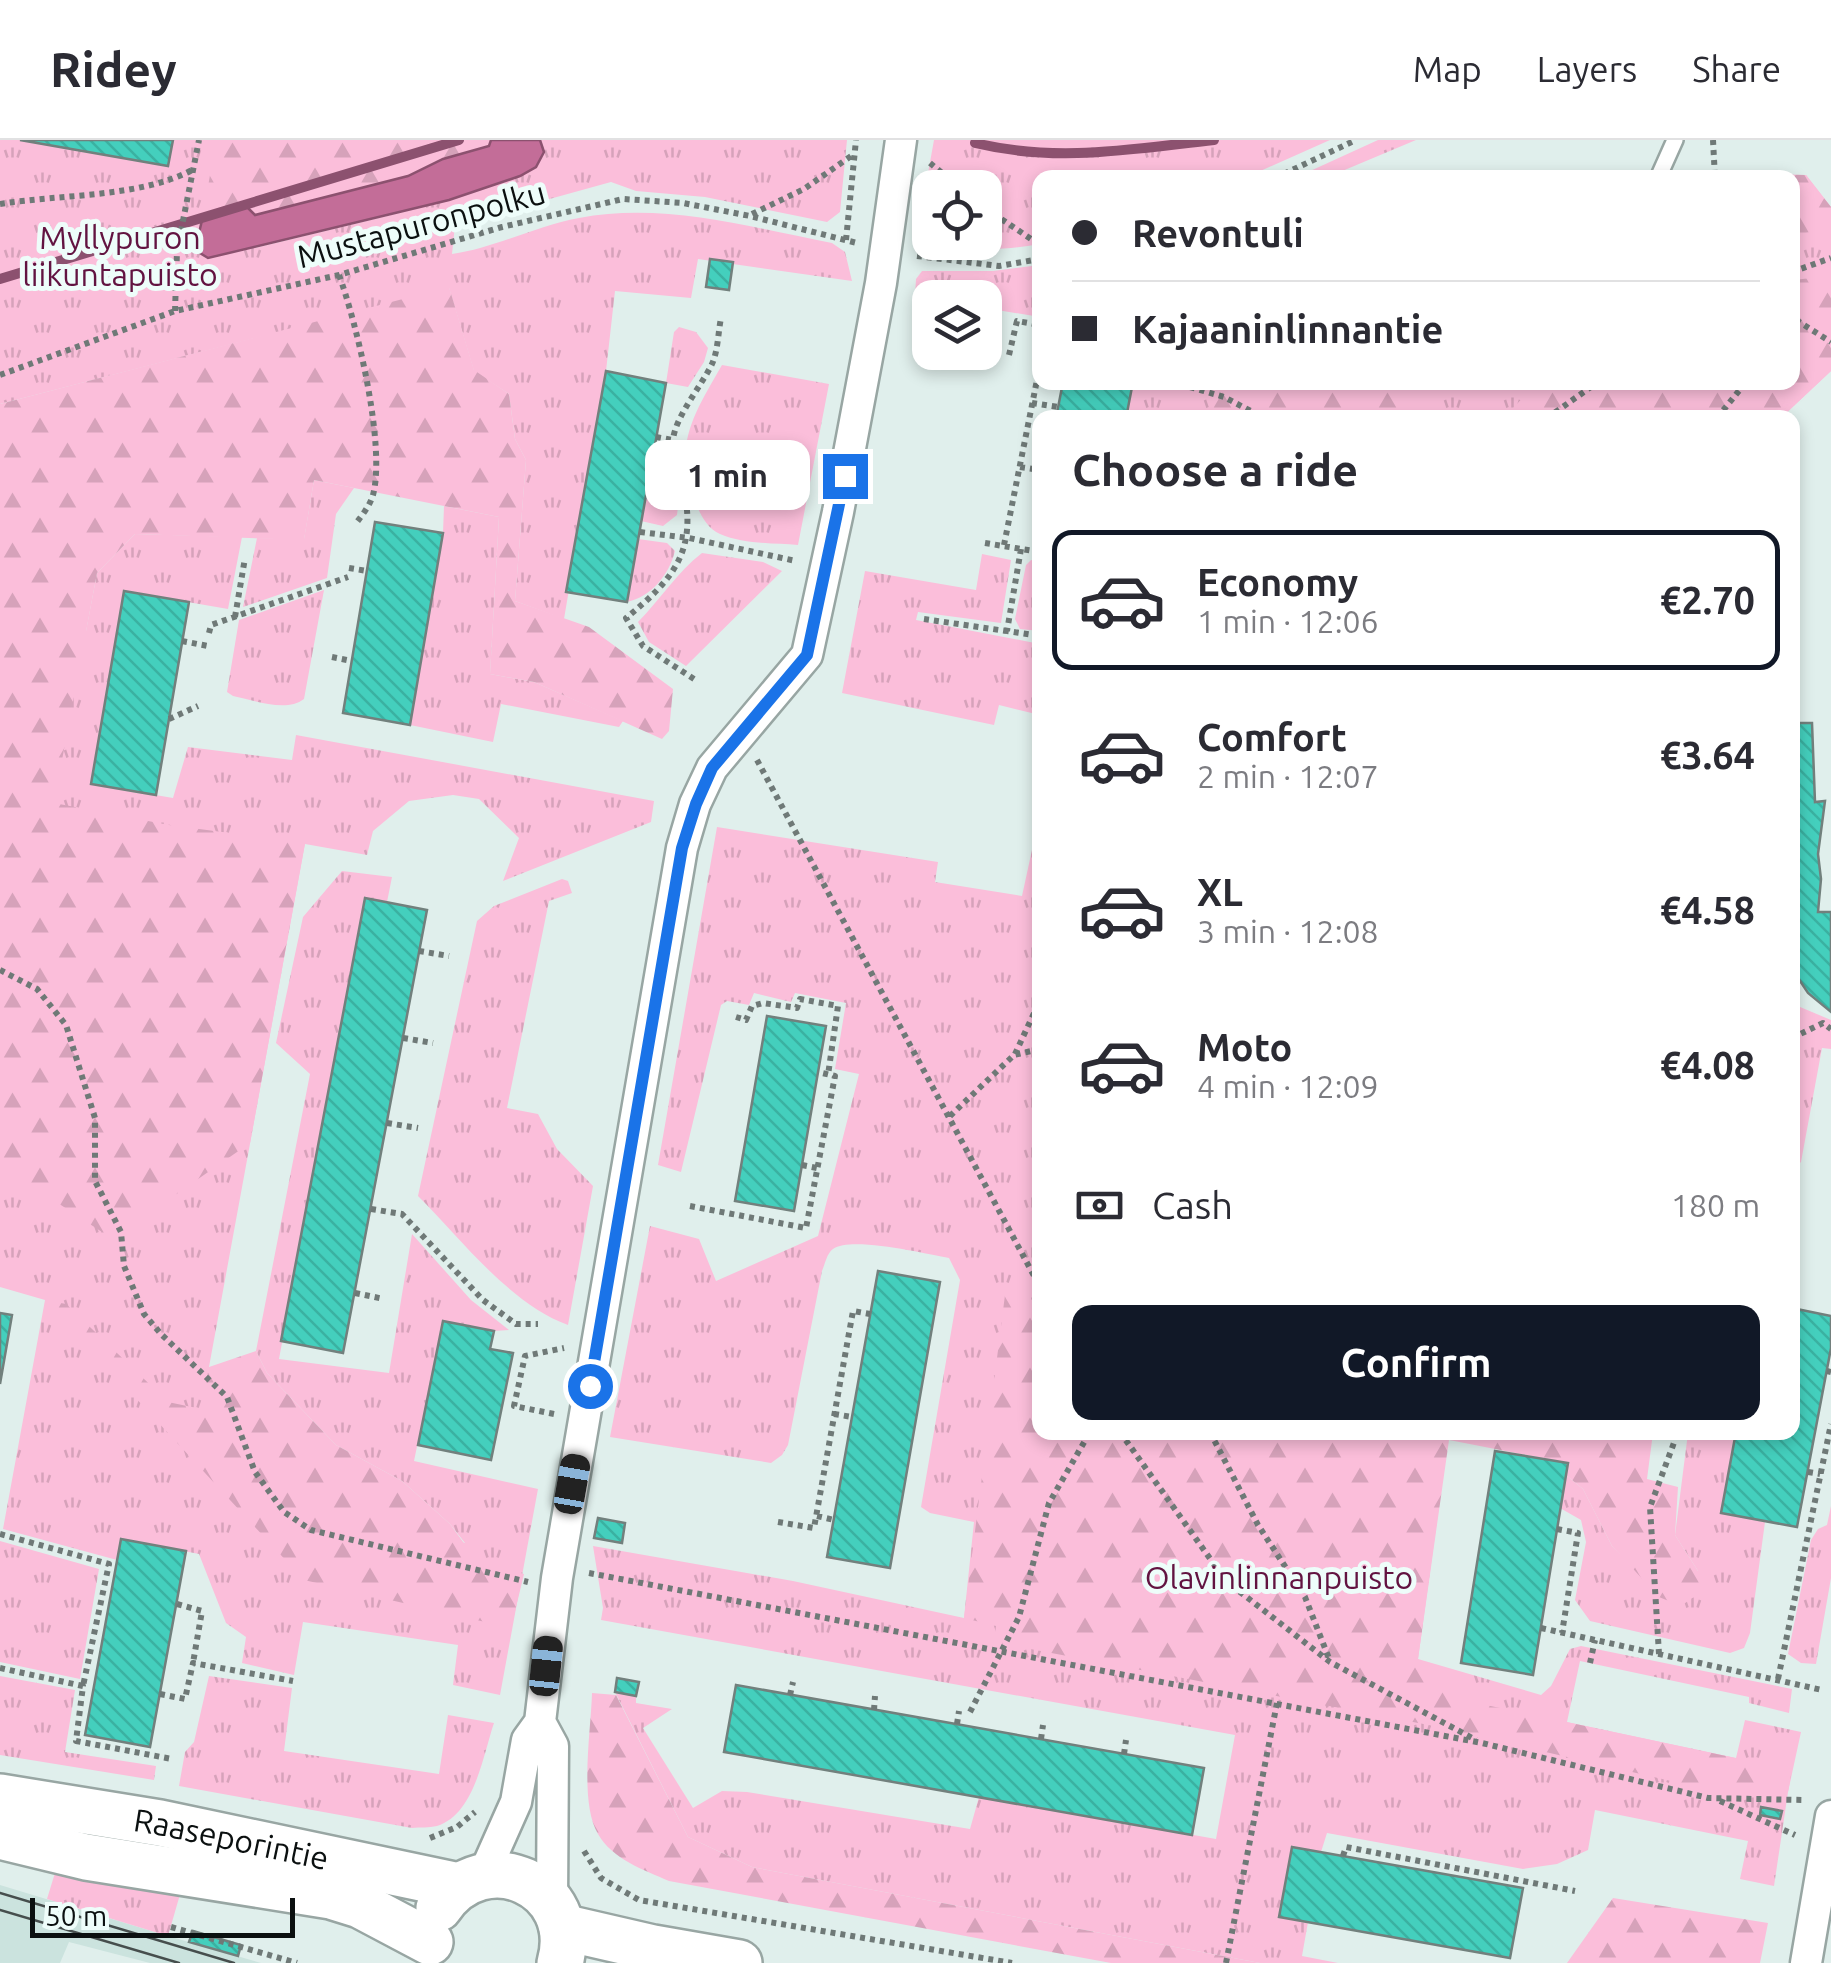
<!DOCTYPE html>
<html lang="en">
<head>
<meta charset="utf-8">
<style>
	:root { --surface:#fff; --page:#f2f2f3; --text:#2b2b33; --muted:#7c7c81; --line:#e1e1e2; --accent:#111827 }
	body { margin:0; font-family:Ubuntu,sans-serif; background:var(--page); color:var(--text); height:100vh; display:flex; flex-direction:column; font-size:38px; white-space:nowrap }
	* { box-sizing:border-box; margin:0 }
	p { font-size:32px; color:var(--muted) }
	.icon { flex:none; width:55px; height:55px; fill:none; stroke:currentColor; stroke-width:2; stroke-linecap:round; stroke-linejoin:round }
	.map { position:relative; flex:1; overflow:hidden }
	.drawer { position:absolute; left:1032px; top:270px; width:768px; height:1030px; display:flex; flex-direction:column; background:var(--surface); border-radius:20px; box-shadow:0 5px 15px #0003 }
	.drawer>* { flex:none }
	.top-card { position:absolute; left:1032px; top:30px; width:768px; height:220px; border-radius:20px; box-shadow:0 5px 15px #0003; display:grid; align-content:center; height:220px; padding:0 40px; background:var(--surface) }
	.buttons { position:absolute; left:912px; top:30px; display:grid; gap:20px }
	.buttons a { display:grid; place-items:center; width:90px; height:90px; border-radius:20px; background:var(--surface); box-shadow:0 5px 15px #0003; font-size:50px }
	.scale { position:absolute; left:30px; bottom:25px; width:265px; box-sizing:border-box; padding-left:10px; border:5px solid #0b1010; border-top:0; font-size:28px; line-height:35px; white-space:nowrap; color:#0b1010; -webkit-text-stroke:8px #eefdfa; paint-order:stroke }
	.end { position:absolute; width:45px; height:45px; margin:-22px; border:12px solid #1a73e8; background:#fff; box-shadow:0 0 0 5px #fff }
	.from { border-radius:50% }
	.bubble { position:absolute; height:70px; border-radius:20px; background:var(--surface); box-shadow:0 5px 15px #0003; font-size:32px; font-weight:700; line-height:70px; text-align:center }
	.car { position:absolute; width:30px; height:60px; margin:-30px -15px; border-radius:12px; box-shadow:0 0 8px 2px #0007; background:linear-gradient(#222 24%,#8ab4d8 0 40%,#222 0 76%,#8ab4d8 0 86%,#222 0) }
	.top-card b { display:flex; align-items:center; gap:35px; height:95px; font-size:38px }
	.top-card b+b { border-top:2px solid var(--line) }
	.top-card i { width:25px; height:25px; background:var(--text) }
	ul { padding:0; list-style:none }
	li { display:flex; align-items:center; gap:30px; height:140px; margin:0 20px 15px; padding:0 20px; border:5px solid transparent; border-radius:20px }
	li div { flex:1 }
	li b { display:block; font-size:38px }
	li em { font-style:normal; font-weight:700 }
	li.selected { border-color:var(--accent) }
	li>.icon { width:90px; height:90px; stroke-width:1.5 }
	h2 { padding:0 40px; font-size:45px; line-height:120px }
	.pay { display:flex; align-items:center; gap:25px; height:110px; padding:0 40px; font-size:38px }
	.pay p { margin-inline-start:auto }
	.action { display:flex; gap:20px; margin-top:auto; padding:20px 40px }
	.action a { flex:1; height:115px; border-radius:20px; background:var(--accent); color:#fff; font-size:40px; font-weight:700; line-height:115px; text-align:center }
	header { display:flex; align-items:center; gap:60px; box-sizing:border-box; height:140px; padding:0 50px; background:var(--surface); border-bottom:2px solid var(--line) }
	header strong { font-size:48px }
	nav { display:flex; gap:55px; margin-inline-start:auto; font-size:35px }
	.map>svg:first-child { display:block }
	.built { fill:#cbe3de }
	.grass { fill:url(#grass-tufts) }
	.forest { fill:url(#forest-firs) }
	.water { fill:#c36d98; stroke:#8c516f; stroke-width:2.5 }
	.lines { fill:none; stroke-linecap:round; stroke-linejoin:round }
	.stream { stroke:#8c516f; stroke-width:10 }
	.building { fill:url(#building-back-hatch); stroke:#72807d; stroke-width:2.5 }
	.service-casing { stroke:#98a6a3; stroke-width:20 }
	.minor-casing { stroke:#98a6a3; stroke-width:35 }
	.secondary-casing { stroke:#98a6a3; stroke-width:50 }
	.path { stroke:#6f7977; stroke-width:6; stroke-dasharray:5 5; stroke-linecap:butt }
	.service { stroke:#fff; stroke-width:15 }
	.minor { stroke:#fff; stroke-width:30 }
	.secondary { stroke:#fff; stroke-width:45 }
	.tram { stroke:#464e4d; stroke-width:2.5 }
	.route { stroke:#1a73e8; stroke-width:12 }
	.labels { text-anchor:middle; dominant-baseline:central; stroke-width:10; stroke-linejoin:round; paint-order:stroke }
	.street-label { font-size:32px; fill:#0b1010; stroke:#eefdfa }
	.park-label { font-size:32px; fill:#621341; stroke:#eefdfa }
</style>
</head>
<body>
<header>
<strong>Ridey</strong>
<nav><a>Map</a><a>Layers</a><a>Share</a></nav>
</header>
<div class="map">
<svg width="1831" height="1823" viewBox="0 0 1831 1823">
	<defs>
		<pattern id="grass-tufts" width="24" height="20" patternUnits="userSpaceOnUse" patternTransform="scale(2.5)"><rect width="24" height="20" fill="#fbbeda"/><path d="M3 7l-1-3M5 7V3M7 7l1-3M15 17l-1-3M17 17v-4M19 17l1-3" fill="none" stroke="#d6a2ba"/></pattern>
		<pattern id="forest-firs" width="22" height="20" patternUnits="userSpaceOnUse" patternTransform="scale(2.5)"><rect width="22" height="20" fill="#fbbeda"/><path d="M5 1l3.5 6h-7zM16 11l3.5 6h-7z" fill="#d6a2ba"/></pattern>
		<pattern id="building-back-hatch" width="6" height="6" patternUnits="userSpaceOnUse" patternTransform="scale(2.5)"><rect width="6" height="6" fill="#44cfbd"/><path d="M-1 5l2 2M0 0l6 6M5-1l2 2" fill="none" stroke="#3ab1a1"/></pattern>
	</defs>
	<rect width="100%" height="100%" fill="#e0efec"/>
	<path class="built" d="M0,1745L168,1796L261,1823H150L69,1802L60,1823H0Z"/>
	<path class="grass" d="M0,0H259L255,108L395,74L520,36L536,27L544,12L540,0H847L840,72L827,82L705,57L636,51L611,42L455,85L452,114C494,108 536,86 579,78C664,62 749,87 832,103L845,112L852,141L698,119L691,158L615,151L606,231L564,479L515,461L526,320L515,299L509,254L474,231L449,148L0,264Z
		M934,0H1330L1247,37L1040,38V104C1002,111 971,110 933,103L985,102V48H930V101L921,95L919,83Z
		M1378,0H1416L1328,37H1297Z
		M1565,31L1806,35L1831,67V231L1782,277L1126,278L1133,243L1792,242V38L1548,37Z
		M1040,125V177L985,168V158L915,156L916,139L922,131H993Z
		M679,187L696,192L708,208L704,222L688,247L666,243L674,192Z
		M722,225L829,244L798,405C773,403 743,404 720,394C708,389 701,376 696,364C671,307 694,274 722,225Z
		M654,308L668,311L679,358L677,375L663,386L641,381Z
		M314,340L354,348L336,374L327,438L243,467L257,398L304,399Z
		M444,366L499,377L490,534L534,542L623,581L619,587L501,564L493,602L410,585L443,393Z
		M135,394L242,397L228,469L124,451L91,644L173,658L188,607L292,620L296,595L654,661L651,682L503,741L519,698L479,659L453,655L409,661L373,691L367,715L305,704L209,1227L338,1373L465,1403L450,1384L402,1341L336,1305L267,1233L256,1211L310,934L276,903L303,777L342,731L392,737L387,762L364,759L279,1219L389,1233L412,1094L471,1160L509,1190L494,1191L443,1181L414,1321L538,1349L500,1555L453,1545L458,1505L303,1482L294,1535L242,1523L246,1497L226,1483L199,1414L122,1399L117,1420L3,1389L45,1160L0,1147V525L86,491L97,433Z
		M638,399L667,403L675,411C669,435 651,457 627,462Z
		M702,413L763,422L782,431L686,526L649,502L638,482C660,460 677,432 702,413Z
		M982,414L1011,420L1001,483L918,472L916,480L1040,504V575L999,565L994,585L842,553L865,431L976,450Z
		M1031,420L1040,422V491L1020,489L1015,479L1026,425Z
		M324,450L304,559C286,573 254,560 233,556L227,552L239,480Z
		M1040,673V1292L1449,1293L1418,1519L1541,1555L1551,1546L1570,1509L1581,1506L1792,1549L1789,1573L1749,1563V1557L1580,1521L1567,1582L1736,1618L1745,1580L1801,1592L1788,1652L1774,1746L1740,1739L1748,1701L1595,1670L1588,1710L1557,1724L1523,1729L1327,1693L1321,1712L1292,1707L1279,1777L1308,1782L1302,1816L1338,1823H1260L752,1727L688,1697L615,1552L636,1556V1563L672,1569L643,1588L693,1668L722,1651L747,1652L970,1689L979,1657L1216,1699L1235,1595L601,1480L603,1468L593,1406L793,1441L964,1478L974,1382L930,1373L921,1367L960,1140L949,1118C925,1114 852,1096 833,1109C827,1113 825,1124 822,1131L788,1305L782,1315L771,1323L610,1297L650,1086L699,1099L716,1141L818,1096L859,934L835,929L846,863L795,853L791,862L754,853L749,865L727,861L721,865L681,1032L658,1025L717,687L938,722L935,742L1022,756Z
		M562,739L568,741L572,753L549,761L507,968L538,974L557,1009L593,1046L568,1185C509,1163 462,1100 418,1056L477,781L494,766Z
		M1793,864L1831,880V909L1822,908L1801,1022L1793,1029Z
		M1688,1293H1736L1721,1373L1765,1382L1750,1493L1744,1508L1730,1513L1590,1481L1575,1460L1586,1402L1581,1380L1560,1368L1566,1335L1583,1349L1612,1406L1636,1430L1698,1431L1675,1395Z
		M1831,1366V1438L1816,1524L1801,1523L1788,1514L1811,1400L1818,1389L1827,1385Z
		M0,1401L99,1429L80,1539L0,1522Z
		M0,1536L75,1550L65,1612L156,1626L154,1640L0,1615Z
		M209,1536L292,1548L284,1611L439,1634L448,1575L494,1583C483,1615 475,1674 437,1686C429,1688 420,1687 412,1688L179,1646L185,1612L194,1602Z
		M58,1723L183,1744L168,1796L47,1759Z"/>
	<path class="forest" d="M216,0H491L490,6L443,19L408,36L335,55L255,75L203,76Z
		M1675,33L1806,35L1831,67V89L1793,95L1792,38L1672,37Z
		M1831,136V231L1782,277H1505L1536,243L1792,242L1793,140Z
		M449,147L474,230L509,254L515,299L526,320L515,461L589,487L673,549L669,591L662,599L534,542L490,534L499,377L314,340L304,400L135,394L97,433L54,663L169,685L305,703L250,1003L126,1089L105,1094L0,1025V264Z
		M1212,242L1424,243L1417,272L1429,277H1210Z
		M1005,1155L1040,1161V1292L1653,1293L1647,1339L1678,1347L1675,1395L1698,1431L1702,1451L1681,1466L1659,1457L1612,1406L1583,1349L1566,1335L1567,1323L1449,1300L1418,1519L1467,1561L1792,1630L1788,1652L1714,1651L1434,1586L994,1502L996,1486L964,1478Z
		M45,1160L66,1164L168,1262L201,1269L209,1227L256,1211L267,1233L336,1305L402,1341L450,1384L477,1421L524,1434L511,1488L304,1440Z
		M592,1553L616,1555L688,1697L752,1727L1260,1823H1111L669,1741C644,1730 612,1719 598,1694C579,1662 591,1591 592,1553Z
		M1613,1758L1768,1783L1760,1823H1567Z"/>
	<path class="water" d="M491,0H540L544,12L536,27L520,36L449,60L208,118L195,110L203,76L244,64L255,75L408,36L443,19L489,6Z"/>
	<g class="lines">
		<path class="stream" d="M975,3C1057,23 1132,9 1214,0
			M0,139L459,0"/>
	</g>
	<path class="building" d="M20,0H173L168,26Z
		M710,119L733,122L729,150L706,147Z
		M606,231L666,243L627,462L566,452Z
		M1063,242H1133L1126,278H1056Z
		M375,382L443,393L410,585L343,573Z
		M124,451L189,462L156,655L91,644Z
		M1795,583H1812L1815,662L1825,661L1818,714L1821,739L1818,772H1831V872L1808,853L1792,829Z
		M365,758L427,770L343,1213L281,1201Z
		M767,876L826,886L794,1071L735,1061Z
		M878,1131L940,1142L890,1428L827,1417Z
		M1792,1168L1831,1176V1208L1797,1387L1721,1373L1736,1292H1792Z
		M0,1173L12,1175L0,1244Z
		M443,1181L494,1191L490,1209L513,1213L491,1320L418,1305Z
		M1495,1311L1568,1323L1533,1535L1461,1523Z
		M598,1378L625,1383L622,1403L594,1398Z
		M121,1399L186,1411L150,1607L85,1595Z
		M617,1538L639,1542L636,1556L615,1552Z
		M736,1545L1204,1628L1192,1695L724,1612Z
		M1761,1667L1782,1671L1780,1679L1760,1675Z
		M1292,1707L1523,1748L1510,1818L1279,1777Z
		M193,1791L241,1805L238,1816L189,1802Z"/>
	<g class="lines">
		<defs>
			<path id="service" d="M1658,38L1675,0"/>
			<path id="minor" d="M540,1582L553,1606L552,1763
				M483,1736L516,1662L527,1600L540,1582L557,1438L682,708L695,664L712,628L807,515L838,372L881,143L901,0
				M1806,1823L1831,1676"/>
			<g id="secondary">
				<path id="s1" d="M0,1657L160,1683L459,1746"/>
				<path d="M0,1696L86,1717L331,1756L360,1765L430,1802"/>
				<path d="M439,1768C484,1701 582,1745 560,1823"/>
				<path d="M562,1787L653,1808L739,1823"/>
			</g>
		</defs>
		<use href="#service" class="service-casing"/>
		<use href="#minor" class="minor-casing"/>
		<use href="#secondary" class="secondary-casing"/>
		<path class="path" d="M1713,0L1715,38
			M930,23L960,48
			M1275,38L1356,0
			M0,64C60,54 141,58 194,29
			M985,68L1040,105
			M752,74L804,49L854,14
			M846,100L856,0
			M917,116L999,126L1040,119
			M1792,132L1831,118
			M339,135C357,184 386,306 373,355C370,365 363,374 357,382
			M175,171L177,111L199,0
			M1796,180L1831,202
			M1009,215L1017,181L1040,185
			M0,235L175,171L339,135L502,87L623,59L683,63L750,76L857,103
			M1190,247L1224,257L1264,278
			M1032,263L1058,267
			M1547,278L1598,242
			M1717,278L1746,242
			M656,297L673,300
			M1020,327L1040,330
			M640,392L689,398L796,421
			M985,403L1040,412
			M1004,405L1040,225
			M1021,409L1007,491L1040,496
			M349,428L367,431
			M235,477L245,418
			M924,479L1006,491
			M209,493L211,485L348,437
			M182,501L208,506
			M332,517L352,521
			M694,539L643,506L626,478C674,439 698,410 683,346C680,333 672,314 673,300C675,277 702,245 712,224C718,211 718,193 721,178
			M169,579L198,566
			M757,620L1040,1147
			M419,811L449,816
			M0,830L37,849L66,885L95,978V1041L121,1092L124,1126L144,1174L161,1194L227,1257L255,1332L284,1372L311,1390L528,1442
			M736,877L746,880L752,866L763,863L797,868L800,859L838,866L828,935
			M403,898L433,903
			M1792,898L1823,883L1831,889
			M1015,914L1035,871L1040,846
			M950,976L1014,915L1040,909
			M387,983L418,988
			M802,1025L817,1028
			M690,1066L806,1088L835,936L818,932
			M371,1069L402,1074L483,1160L516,1184H538
			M355,1153L384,1159
			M1827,1231L1831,1232
			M554,1274L514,1266L525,1216L564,1208
			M834,1274L852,1277
			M1120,1292L1226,1441L1330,1522L1476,1600
			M1210,1292L1258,1385L1305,1457L1330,1521
			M1808,1332L1820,1334
			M817,1376L834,1380
			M778,1382L814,1388L853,1171L870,1174
			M1557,1389L1578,1393L1562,1493
			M0,1394L109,1424L83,1546
			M589,1433L1482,1603L1708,1658L1803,1660
			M177,1464L202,1471L193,1523
			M1541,1488L1822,1550
			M1659,1514L1650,1367L1678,1292
			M1590,1523L1595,1500
			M0,1528L83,1546L76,1601L172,1619
			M1778,1539L1831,1284
			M160,1554L185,1559L193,1523L293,1541
			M790,1555L793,1542
			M874,1570L875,1556
			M970,1572L1019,1477L1049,1363L1090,1292
			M957,1584L959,1571
			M1041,1599L1043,1585
			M1124,1614L1126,1600
			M1720,1661L1795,1695
			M430,1698L457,1687L475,1672
			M584,1711L601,1738L639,1760L1012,1823
			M1343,1716L1346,1707L1575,1751
			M171,1787L297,1823
			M1226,1823L1277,1563"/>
		<use href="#service" class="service"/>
		<use href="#minor" class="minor"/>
		<use href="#secondary" class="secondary"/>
		<path class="tram" d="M0,1753L234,1823
			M0,1770L179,1823"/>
	</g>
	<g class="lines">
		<path class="route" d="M590,1246L682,708L696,664L712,628L807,515L845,336"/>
	</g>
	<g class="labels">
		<g class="street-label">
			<text transform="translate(421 84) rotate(-15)">Mustapuronpolku</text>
			<text stroke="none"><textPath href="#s1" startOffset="235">Raaseporintie</textPath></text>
		</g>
		<g class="park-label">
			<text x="120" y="97">Myllypuron<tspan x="120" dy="37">liikuntapuisto</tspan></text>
			<text x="1279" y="1437">Olavinlinnanpuisto</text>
		</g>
	</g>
</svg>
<div class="buttons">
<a><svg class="icon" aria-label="locate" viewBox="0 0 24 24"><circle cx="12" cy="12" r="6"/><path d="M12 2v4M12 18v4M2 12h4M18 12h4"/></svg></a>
<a><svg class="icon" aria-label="layers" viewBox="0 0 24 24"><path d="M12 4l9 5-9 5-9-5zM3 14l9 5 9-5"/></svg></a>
</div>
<div class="scale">50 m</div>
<i class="end from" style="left:590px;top:1246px"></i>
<i class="end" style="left:845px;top:336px"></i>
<div class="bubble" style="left:645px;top:300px;width:165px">1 min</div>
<i class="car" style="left:572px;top:1344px;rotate:10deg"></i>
<i class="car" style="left:546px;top:1526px;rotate:6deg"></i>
<div class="top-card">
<b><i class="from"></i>Revontuli</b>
<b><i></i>Kajaaninlinnantie</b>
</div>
<section class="drawer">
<h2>Choose a ride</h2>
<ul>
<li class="selected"><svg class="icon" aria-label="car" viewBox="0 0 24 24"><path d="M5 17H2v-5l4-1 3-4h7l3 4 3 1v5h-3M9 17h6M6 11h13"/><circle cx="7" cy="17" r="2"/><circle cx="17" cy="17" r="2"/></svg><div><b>Economy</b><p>1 min · 12:06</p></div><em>€2.70</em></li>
<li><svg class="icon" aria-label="car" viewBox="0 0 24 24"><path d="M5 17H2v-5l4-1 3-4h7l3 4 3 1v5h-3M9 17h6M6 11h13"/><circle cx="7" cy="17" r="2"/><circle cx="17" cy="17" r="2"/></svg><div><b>Comfort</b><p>2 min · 12:07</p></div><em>€3.64</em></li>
<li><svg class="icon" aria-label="car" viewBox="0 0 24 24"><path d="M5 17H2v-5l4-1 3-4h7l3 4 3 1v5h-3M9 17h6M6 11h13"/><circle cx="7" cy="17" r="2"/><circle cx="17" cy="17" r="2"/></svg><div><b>XL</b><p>3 min · 12:08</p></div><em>€4.58</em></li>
<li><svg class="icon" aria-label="car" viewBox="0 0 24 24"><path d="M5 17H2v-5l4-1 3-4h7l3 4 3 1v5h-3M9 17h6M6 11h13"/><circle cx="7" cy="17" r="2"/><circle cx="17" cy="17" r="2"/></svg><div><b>Moto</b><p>4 min · 12:09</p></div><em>€4.08</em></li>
</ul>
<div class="pay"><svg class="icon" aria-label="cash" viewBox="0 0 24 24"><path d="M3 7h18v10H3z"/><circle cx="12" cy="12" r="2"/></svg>Cash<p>180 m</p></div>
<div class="action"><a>Confirm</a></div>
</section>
</div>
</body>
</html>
